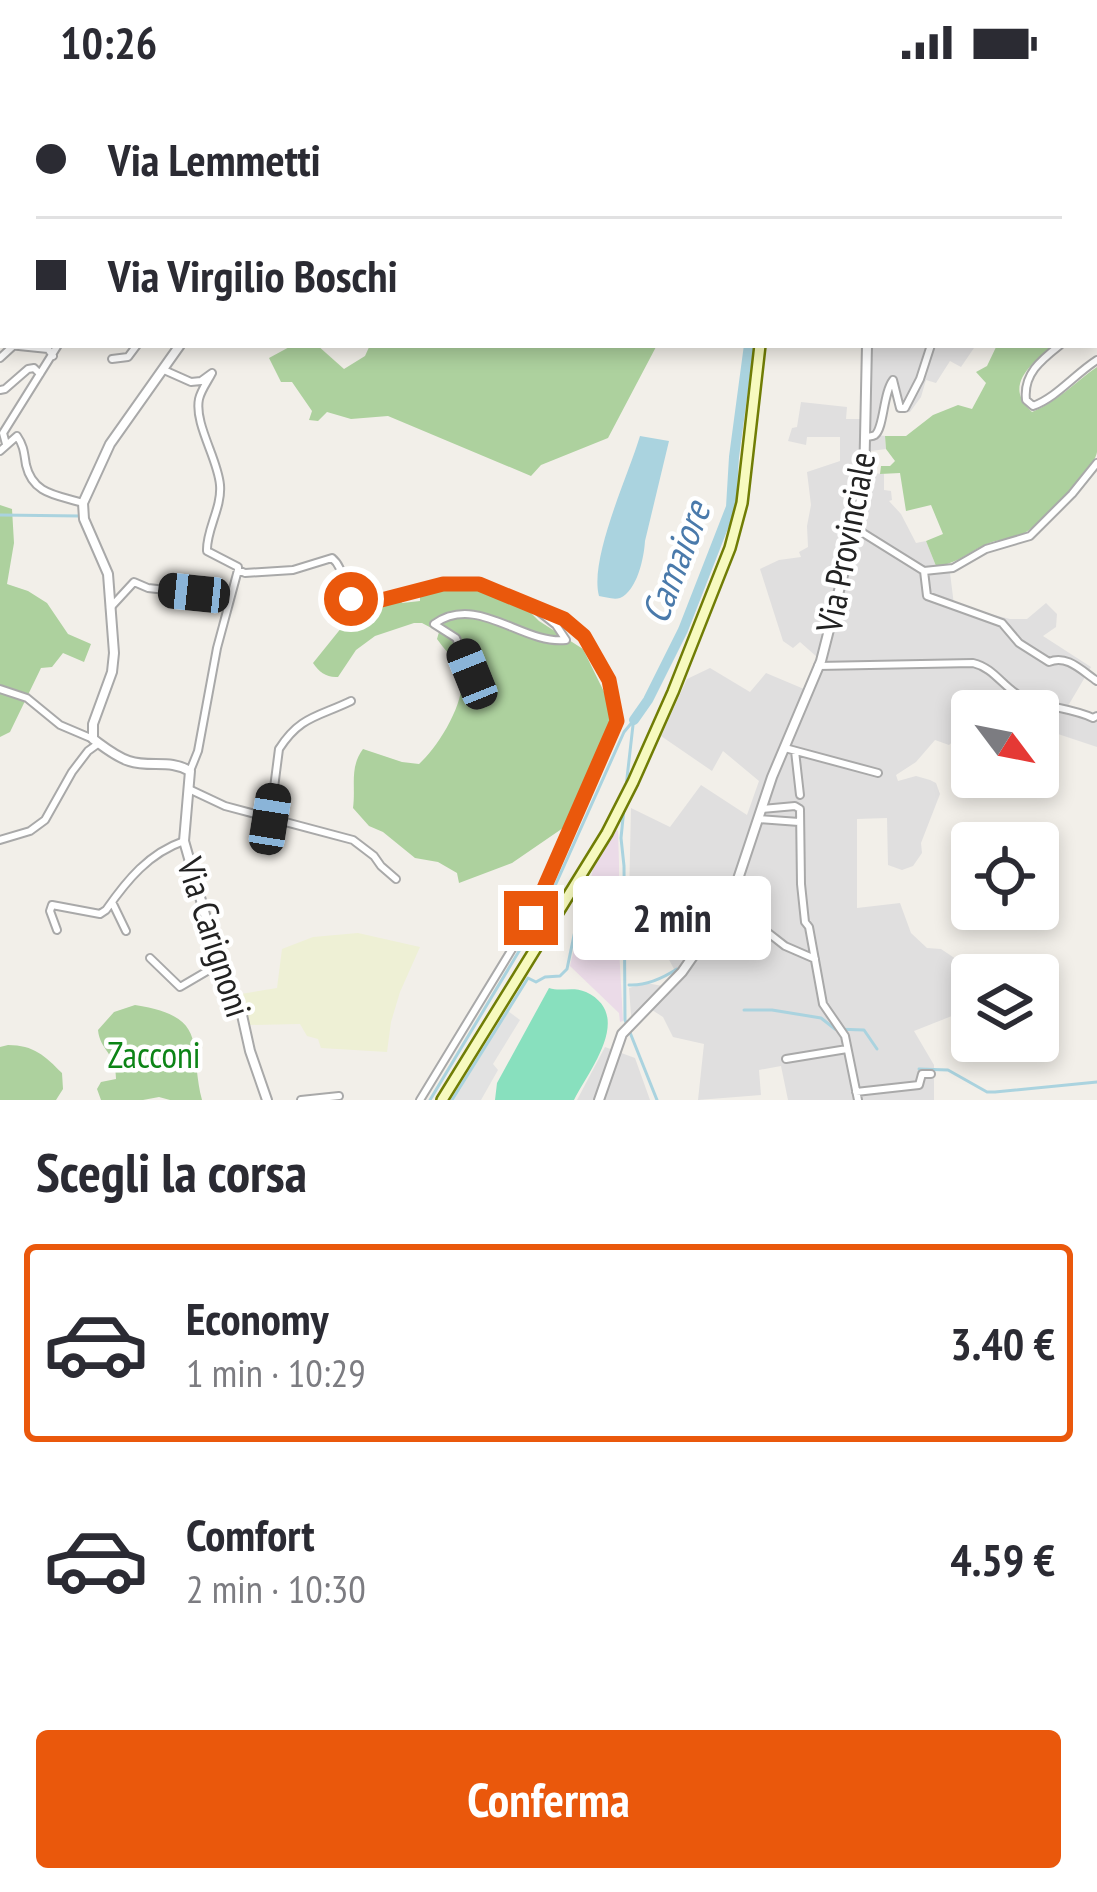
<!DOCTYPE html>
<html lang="it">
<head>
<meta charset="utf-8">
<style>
	:root { --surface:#fff; --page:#f7f7f7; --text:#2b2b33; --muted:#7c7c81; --line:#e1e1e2; --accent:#ea580c }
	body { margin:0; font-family:"PT Sans Narrow",sans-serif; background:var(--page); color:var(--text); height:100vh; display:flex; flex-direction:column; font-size:45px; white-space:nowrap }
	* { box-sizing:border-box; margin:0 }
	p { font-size:39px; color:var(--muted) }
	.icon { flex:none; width:66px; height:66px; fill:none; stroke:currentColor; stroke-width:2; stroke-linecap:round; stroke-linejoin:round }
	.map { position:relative; height:1016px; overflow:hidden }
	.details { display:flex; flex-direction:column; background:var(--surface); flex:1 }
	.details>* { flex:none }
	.banner { position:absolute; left:0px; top:0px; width:1098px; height:264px; box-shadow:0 6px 18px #0003; display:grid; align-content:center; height:264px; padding:0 36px; background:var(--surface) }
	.needle { width:78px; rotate:122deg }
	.controls { position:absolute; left:951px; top:606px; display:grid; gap:24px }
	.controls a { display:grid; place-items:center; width:108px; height:108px; border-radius:12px; background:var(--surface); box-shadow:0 6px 18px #0003; font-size:60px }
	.end { position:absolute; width:54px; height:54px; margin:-27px; border:15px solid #ea580c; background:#fff; box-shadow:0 0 0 6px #fff }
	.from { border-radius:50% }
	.bubble { position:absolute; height:84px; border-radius:12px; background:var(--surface); box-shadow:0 6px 18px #0003; font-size:39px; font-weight:800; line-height:84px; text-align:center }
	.car { position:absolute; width:36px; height:72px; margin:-36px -18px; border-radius:15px; box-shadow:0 0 9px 3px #0007; background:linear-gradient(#222 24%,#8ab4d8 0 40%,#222 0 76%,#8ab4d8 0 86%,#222 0) }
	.banner b { display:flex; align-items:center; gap:42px; height:114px; font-size:45px }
	.banner b+b { border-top:3px solid var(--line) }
	.banner i { width:30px; height:30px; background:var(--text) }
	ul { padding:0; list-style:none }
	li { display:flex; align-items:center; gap:36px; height:198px; margin:0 24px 18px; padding:0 12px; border:6px solid transparent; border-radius:12px }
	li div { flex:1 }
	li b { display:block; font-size:45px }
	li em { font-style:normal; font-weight:800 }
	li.current { border-color:var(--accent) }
	li>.icon { width:108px; height:108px; stroke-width:1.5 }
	h2 { padding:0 36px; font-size:54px; line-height:144px }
	.cta { display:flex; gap:24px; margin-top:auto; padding:24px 36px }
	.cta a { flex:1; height:138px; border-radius:12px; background:var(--accent); color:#fff; font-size:48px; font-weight:800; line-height:138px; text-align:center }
	.status { display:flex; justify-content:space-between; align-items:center; height:84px; padding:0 60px; background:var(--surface); direction:ltr }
	.status svg { height:33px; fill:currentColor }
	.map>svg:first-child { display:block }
	.residential { fill:#e0dfdf }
	.industrial { fill:#ebdbe8 }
	.farmland { fill:#eef0d5 }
	.forest { fill:#add19e }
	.pitch { fill:#88e0be }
	.parking { fill:#e2e2e2 }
	.water { fill:#aad3df }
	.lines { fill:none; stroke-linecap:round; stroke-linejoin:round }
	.stream { stroke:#aad3df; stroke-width:3 }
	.river { stroke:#aad3df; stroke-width:10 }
	.minor-casing { stroke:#a9a9a9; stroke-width:10 }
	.tertiary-casing { stroke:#a9a9a9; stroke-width:12 }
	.secondary-casing { stroke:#707d05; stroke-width:14 }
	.minor { stroke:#fff; stroke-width:6 }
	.tertiary { stroke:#fff; stroke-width:8 }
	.secondary { stroke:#f7fabf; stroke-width:9 }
	.route { stroke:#ea580c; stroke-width:15 }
	.labels { text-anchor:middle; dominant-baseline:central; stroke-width:9; stroke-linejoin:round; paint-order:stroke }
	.street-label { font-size:36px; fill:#222; stroke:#fff }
	.park-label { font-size:36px; fill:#0c8416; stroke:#fff }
	.water-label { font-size:39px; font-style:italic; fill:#4a7aab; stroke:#fff }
</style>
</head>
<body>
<div class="status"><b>10:26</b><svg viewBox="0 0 49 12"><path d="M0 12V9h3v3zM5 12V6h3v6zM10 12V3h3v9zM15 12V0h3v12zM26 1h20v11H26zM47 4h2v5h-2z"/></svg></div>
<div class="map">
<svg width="1097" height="1016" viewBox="0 0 1097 1016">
	<rect width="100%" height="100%" fill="#f2efe9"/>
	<path class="residential" d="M862,261H895L896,263L901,261H976L961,283L950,277L936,299L926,296L921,313L910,328L900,329L893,305L889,304L879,351L885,352L886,365L871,367L870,389L884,390V406L891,407L892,416L889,417L901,430L916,459L926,457L936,482L949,481L954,521L1010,535H1027L1046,519L1057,530L1056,543L1043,552L1091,583L1065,627L1097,638V663L1049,647L1038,646V627H972V649L961,650L949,661L935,656L916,678L896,691L898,697L916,692L930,696L936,699L940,710L921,759L922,769L913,782L902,786L888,781L887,734L857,735V824L900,819L911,849L927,864L941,865L965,881L972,891V924L914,947L934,981V1016H788L781,982L759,986L761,1011L698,1016L704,960L673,953L663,933L652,926L632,944L629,904L646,899L663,902L675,887L666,870L681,848L629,814L631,724L670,743L701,701L747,731L759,697L723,667L712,687L661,652L687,595L710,584L750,608L766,589L804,605L817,573L800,558L793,564L783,557L760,485L779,476L801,473L799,468L808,463L807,442L811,421L807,388L840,377V353H807L806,361L788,357L792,344L797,343L801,318L847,323L846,335H861Z
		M605,963L635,974L650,1016H577Z"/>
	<path class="industrial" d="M615,745L618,747L619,779V864L623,937L620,938L619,929L570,882L593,785Z"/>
	<path class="farmland" d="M358,849L420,863L400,908L391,938L387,968L321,964L318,955L307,952L300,940L249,941L241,910L277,904L282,865L313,853Z"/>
	<path class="forest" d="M293,261H317L344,285L365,272L370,261H657L608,354L541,381L531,392L388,332L351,335L327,328L318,337L309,336L312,327L292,298H281L269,274Z
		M997,261H1054C1032,279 1002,302 1032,328C1057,318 1075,298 1097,283C1097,310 1097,341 1097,368C1094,387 1041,440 1023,450C1011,456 998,455 987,460C968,468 958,480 936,482L926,457L943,450L931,421L906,427L900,389L880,390L881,382H890L895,377L886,365L885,352H906L933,331L958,321L972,325L986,299L976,288L987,282Z
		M0,421L12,425L14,459L7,500L28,507L47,519L68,550L91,560L84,578L63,569L52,583L41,584L10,648L0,653Z
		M469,502L489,507L523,521L539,537L583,565L609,618L612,638L563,744L512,779L459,799L457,789L438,778L415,774L383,748L369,742L353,724C356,702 349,684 363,665L402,678L419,680C438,664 470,612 460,587C455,576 444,565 437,555L439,548L422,539H414L375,552L356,566L338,593C327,594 319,588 313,579L342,543L348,528L359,533L399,513L402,519L420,517V509L441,503Z
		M135,921C211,933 188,961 202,1016H170L159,1013L143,1016H101L97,1005L101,998L116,995C116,968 100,967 98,946L114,928Z
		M8,961C34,961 45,972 62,989L63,1005L56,1016H0V963Z"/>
	<path class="pitch" d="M549,904C561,908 573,902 586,908C634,931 590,985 574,1016H495L497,999Z"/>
	<path class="parking" d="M508,927L520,936L493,980L498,986L481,1016H454Z"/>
	<path class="water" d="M640,352L669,357L645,457C644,474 637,507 620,514C614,516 605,513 599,512C589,475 628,392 640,352Z"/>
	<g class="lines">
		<path class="stream" d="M0,431L80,432
			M626,703L633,641
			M624,724L621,754L624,782L625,936L657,1016
			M629,901C646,902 663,894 677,885
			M744,926H772L821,934L835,945L864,946L877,965
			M919,985L948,986L987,1008H995L1097,998
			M430,1016L546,822L624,648L634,636
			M452,1016L528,894L536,898L545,893L560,892L567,885L587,789"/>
		<path class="river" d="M804,3L805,0
			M634,636L648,616L683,546L731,423L734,373L749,261"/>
		<defs>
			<path id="minor" d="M1007,3L1008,0
				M0,255L3,257
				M9,261L48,265L53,272
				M1060,261C1041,276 1023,290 1026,316L1033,322C1056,314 1075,290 1097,276
				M0,274L12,263
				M112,275L128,273L137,261
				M164,286L191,298L201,297L212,289C208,297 201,306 199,315C194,340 218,375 220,401C222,424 206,446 207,467L238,483V486
				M0,306L5,305L28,285L34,284L40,290
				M866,353C869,352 872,353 875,351C884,344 883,309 893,296L900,324H905L920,295L931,261
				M6,360L3,349L58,261
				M0,367L17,352C24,362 24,369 26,381C33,411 58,411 83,419
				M855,444L924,487L953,484L986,465L1030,452L1072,410L1097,379
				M924,487L927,512L1002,539L1019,559L1049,578C1067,570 1082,587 1097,597
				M110,524L134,498L148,504L193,509L229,519
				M818,582L973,579C994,584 1002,602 1020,612C1043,624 1070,623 1093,634L1097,632
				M0,605L27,614L60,641L93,655
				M483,606L472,590L456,554L434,540C478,509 522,561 566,556L556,541L537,526
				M785,664L878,689
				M795,667L800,711
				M190,687L198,667L217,564L238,486L245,489L293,486L332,474C348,487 340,513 362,521L443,500L474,499L509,511L558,532L580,547L611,600L615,620L617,637L531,834L420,1016
				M191,706L225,722L353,756L374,772L381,782L396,795
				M761,725L795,722L800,725L801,800L805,838L809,843L823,920L845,952L858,1016
				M270,735L279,665C300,632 318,633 351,617
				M758,735L799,738
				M0,756L30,747L45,736L72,688L88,667L99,659
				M112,818L126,847
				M730,819L785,862L815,875
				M57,846L50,827L52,821L100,830L106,826C127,796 149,769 184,757
				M150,874L180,903L221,879
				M786,975L847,965
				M856,1008L919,1001L922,990H931
				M301,1016L339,1012"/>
			<path id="tertiary" d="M283,3L291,0
				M180,261L110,360L83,419L84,435L108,490L114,569L112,588L93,640V655C104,663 116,673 129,677C150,684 170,675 190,687L184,757L206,834L242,931L250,967L267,1016
				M599,1016L622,950L682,888L730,819L772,693L821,577L855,444L864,400L867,261"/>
			<path id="secondary" d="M824,0V3
				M442,1016L607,749L633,698L673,608L730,464L742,419L760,261"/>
		</defs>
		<use href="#minor" class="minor-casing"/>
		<use href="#tertiary" class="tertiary-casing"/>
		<use href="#secondary" class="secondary-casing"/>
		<use href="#minor" class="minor"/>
		<use href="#tertiary" class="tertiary"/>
		<use href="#secondary" class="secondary"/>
	</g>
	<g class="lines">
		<path class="route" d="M351,515L362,521L443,500H479L564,535L584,552L609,596L617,637L531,834"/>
	</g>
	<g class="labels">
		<g class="street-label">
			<text transform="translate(845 458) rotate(-79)">Via Provinciale</text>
			<text transform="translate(215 853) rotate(72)">Via Carignoni</text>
		</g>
		<g class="park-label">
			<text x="154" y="970">Zacconi</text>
		</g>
		<g class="water-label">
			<text transform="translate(675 478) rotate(-69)">Camaiore</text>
		</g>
	</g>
</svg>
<div class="controls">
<a><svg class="needle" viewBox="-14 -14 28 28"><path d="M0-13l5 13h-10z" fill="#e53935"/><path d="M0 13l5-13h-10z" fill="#7c7c81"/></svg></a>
<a><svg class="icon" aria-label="locate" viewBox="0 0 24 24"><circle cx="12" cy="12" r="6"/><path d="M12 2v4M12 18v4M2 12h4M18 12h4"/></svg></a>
<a><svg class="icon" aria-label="layers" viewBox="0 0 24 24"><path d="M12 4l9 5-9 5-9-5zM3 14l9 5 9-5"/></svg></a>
</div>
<i class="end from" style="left:351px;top:515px"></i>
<i class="end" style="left:531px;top:834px"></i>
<div class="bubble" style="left:573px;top:792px;width:198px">2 min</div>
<i class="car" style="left:194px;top:509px;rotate:276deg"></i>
<i class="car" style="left:472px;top:590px;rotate:338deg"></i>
<i class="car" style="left:270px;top:735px;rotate:9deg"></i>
<div class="banner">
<b><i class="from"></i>Via Lemmetti</b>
<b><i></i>Via Virgilio Boschi</b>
</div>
</div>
<section class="details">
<h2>Scegli la corsa</h2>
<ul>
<li class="current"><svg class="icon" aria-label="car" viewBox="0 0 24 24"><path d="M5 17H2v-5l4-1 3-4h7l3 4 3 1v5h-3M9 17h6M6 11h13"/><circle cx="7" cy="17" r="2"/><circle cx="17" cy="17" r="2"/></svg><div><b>Economy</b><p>1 min · 10:29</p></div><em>3.40 €</em></li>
<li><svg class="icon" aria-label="car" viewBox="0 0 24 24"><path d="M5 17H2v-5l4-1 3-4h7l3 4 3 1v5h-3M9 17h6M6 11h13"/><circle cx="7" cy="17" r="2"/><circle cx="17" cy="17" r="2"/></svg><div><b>Comfort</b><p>2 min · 10:30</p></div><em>4.59 €</em></li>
</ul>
<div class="cta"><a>Conferma</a></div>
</section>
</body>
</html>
